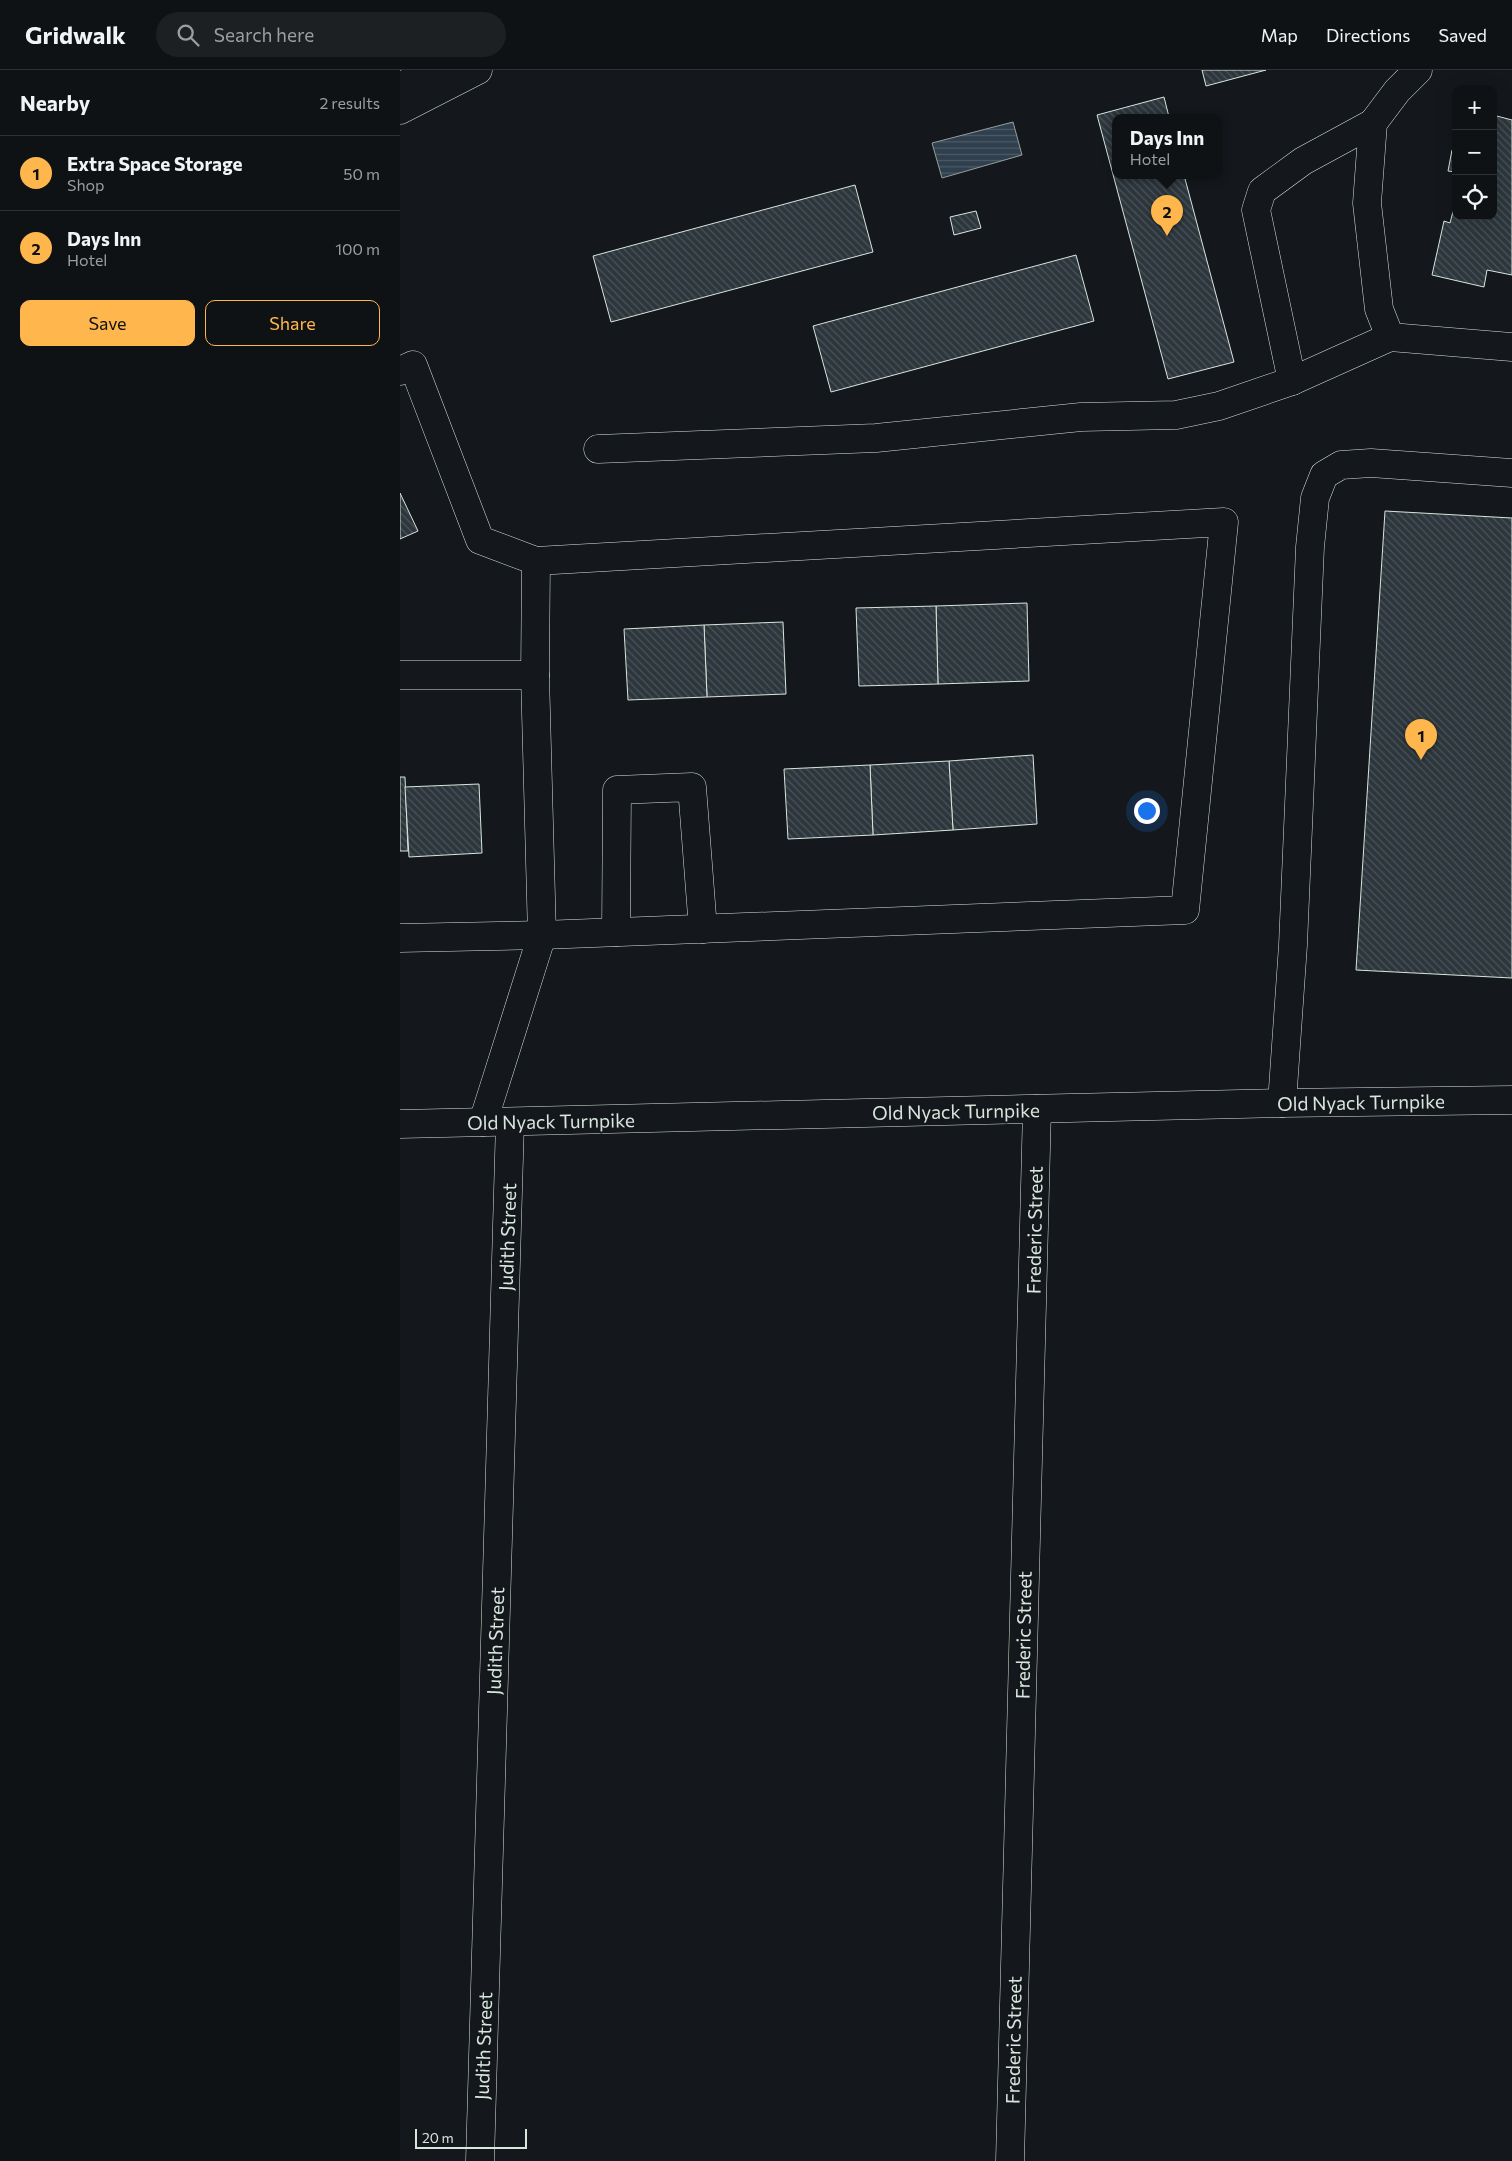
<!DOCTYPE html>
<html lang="en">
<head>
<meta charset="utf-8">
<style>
  body { margin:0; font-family:Commissioner,sans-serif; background:#1d2022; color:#f1f3f6 }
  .controls { position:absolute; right:15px; top:15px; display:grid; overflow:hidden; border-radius:10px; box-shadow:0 5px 20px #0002 }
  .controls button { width:45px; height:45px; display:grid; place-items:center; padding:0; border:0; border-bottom:1px solid #2f3234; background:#0f1215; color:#f1f3f6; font:25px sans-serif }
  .scale { position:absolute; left:15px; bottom:12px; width:112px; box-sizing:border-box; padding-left:5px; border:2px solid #d8e6dc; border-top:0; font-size:14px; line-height:18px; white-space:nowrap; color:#d8e6dc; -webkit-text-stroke:4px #14181c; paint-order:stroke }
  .you { position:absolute; left:746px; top:740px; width:18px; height:18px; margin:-12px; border:4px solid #fff; border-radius:50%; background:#1a73e8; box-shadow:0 0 0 8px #1a73e833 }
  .badge { display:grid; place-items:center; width:32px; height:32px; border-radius:50%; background:#ffb74d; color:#111; font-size:16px; font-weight:700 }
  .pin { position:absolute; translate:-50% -41px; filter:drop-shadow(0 1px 2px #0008) }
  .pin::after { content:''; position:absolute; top:26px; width:18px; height:15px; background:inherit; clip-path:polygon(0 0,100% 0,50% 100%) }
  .popup { position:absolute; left:712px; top:44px; width:110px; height:65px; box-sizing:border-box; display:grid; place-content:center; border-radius:10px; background:#0f1215; filter:drop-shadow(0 1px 4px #0005); font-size:16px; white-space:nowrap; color:#9b9ea0 }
  .popup b { font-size:19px; color:#f1f3f6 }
  .popup::after { content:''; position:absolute; left:50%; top:100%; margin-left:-10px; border:10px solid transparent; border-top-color:#0f1215 }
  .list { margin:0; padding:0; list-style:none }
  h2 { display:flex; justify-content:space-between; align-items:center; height:65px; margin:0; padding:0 20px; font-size:21px }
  h2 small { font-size:16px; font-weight:400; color:#9b9ea0 }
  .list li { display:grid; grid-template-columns:32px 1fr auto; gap:15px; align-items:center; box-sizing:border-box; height:75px; padding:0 20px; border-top:1px solid #2f3234 }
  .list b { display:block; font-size:19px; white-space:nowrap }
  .list p { margin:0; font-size:16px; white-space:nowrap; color:#9b9ea0 }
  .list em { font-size:16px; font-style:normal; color:#9b9ea0 }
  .actions { display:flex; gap:10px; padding:15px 20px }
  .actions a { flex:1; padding:11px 0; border:1px solid #ffb74d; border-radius:10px; text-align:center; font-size:18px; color:#ffb74d }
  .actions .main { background:#ffb74d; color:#111 }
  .icon { flex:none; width:28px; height:28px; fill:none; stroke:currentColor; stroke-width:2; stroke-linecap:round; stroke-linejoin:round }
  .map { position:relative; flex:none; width:1112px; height:2091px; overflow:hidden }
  header { display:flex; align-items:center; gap:30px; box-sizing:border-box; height:70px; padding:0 25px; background:#0f1215; border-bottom:1px solid #2f3234 }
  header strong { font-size:24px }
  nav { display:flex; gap:28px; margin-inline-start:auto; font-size:18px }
  .search { width:350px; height:45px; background:#1d2022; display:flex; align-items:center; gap:12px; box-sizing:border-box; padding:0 18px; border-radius:28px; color:#9b9ea0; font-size:19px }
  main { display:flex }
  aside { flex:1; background:#0f1215 }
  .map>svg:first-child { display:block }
  .water { fill:url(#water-rules); stroke:#939e99 }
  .building { fill:url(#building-back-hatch); stroke:#d8e6dc }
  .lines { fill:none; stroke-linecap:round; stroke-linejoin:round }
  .minor-casing { stroke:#d8e6dc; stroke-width:29 }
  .highway-casing { stroke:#d8e6dc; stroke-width:29 }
  .minor { stroke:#14181c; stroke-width:28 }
  .highway { stroke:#14181c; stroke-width:28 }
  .labels { text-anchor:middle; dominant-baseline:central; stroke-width:4; stroke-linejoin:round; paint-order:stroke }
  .street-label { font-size:19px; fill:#d8e6dc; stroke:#14181c }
</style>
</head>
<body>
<header>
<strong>Gridwalk</strong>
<div class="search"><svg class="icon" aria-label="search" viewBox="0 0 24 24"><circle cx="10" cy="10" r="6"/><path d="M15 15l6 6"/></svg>Search here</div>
<nav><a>Map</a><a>Directions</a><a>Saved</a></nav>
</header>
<main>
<aside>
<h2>Nearby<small>2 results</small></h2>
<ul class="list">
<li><span class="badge">1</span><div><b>Extra Space Storage</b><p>Shop</p></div><em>50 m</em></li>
<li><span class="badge">2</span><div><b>Days Inn</b><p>Hotel</p></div><em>100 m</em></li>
</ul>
<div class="actions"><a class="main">Save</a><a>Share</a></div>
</aside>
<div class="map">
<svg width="1112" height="2091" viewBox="0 0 1112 2091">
  <defs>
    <pattern id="water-rules" width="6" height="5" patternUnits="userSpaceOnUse" patternTransform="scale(1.25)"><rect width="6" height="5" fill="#2f3f4d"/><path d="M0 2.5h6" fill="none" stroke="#4c5b66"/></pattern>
    <pattern id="building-back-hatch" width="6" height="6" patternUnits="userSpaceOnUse" patternTransform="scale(1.25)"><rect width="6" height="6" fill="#2c363c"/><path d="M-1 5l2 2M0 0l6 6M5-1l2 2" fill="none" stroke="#4a5358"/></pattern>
  </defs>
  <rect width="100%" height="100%" fill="#14181c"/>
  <!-- water -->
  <path class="water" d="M613 52 622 85 542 108 532 73Z"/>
  <!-- building -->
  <g class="building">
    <path d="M802 0H866L806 16Z"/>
    <path d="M764 27 769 47H716V105H784L834 292 768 309 697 45Z"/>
    <path d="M1093 45 1112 50V205L1087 200 1084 217 1032 205 1044 151 1050 153 1056 130V146H1093Z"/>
    <path d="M1052 80 1056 81V102L1048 101Z"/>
    <path d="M455 115 473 182 211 252 193 186Z"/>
    <path d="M576 141 581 158 554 165 550 147Z"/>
    <path d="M676 185 694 251 431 322 413 256Z"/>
    <path d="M0 423 18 461 0 469Z"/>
    <path d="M985 441 1112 448V908L956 900Z"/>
    <path d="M627 533 629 611 538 614 536 536Z"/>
    <path d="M536 536 538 614 459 616 456 538Z"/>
    <path d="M383 552 386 624 307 627 304 555Z"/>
    <path d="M304 555 307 627 228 630 224 559Z"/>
    <path d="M633 685 637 754 553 760 549 691Z"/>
    <path d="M549 691 553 760 473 765 470 695Z"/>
    <path d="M470 695 473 765 388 769 384 699Z"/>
    <path d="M0 707H5L8 781H0Z"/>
    <path d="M79 714 82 783 9 787 5 717Z"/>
  </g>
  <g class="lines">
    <!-- minor casing -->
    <g class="minor-casing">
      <g id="minor">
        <path d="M1018 0 997 21 973 53 967 133 979 239 990 267 1112 277"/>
        <path d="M0 301 13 295 80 470 136 491 824 452 785 840 142 865 0 868"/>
        <path d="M892 311 856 140 862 121 903 91 973 53"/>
        <path d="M198 379 476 368 681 347 776 345 819 336 892 311 990 267"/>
        <path d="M0 605H135"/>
        <path d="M216 862 217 720 292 717 303 859"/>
        <path d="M882 1033 893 875 910 477 915 428 924 405 941 395 971 393 1112 403"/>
        <path d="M83 1052 142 865 135 605 136 491"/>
        <path d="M0 1054 882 1033 1112 1030"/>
        <path d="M80 2091 110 1052"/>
        <path d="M610 2091 637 1039"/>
      </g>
    </g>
    <!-- highway casing -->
    <g class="highway-casing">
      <g id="highway">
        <path d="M0 16 38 0"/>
        <path d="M0 40 78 0"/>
      </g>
    </g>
    <!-- minor -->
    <use href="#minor" class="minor"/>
    <!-- highway -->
    <use href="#highway" class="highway"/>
  </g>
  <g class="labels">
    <!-- street labels -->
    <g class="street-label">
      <text transform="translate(961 1032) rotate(-1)">Old Nyack Turnpike</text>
      <text transform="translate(556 1041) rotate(-1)">Old Nyack Turnpike</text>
      <text transform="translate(151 1051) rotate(-1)">Old Nyack Turnpike</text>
      <text transform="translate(634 1160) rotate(-89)">Frederic Street</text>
      <text transform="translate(107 1167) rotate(-88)">Judith Street</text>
      <text transform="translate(623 1565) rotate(-89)">Frederic Street</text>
      <text transform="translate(95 1571) rotate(-88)">Judith Street</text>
      <text transform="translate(613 1970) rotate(-89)">Frederic Street</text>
      <text transform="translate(83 1976) rotate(-88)">Judith Street</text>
    </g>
  </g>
</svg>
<div class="controls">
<button>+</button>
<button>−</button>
<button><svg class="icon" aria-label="locate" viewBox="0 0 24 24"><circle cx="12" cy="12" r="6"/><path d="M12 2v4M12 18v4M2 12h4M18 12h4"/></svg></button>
</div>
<div class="scale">20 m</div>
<div class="you"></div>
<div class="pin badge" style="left:1021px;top:690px">1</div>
<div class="pin badge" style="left:767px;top:166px">2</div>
<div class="popup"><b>Days Inn</b>Hotel</div>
</div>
</main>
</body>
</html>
